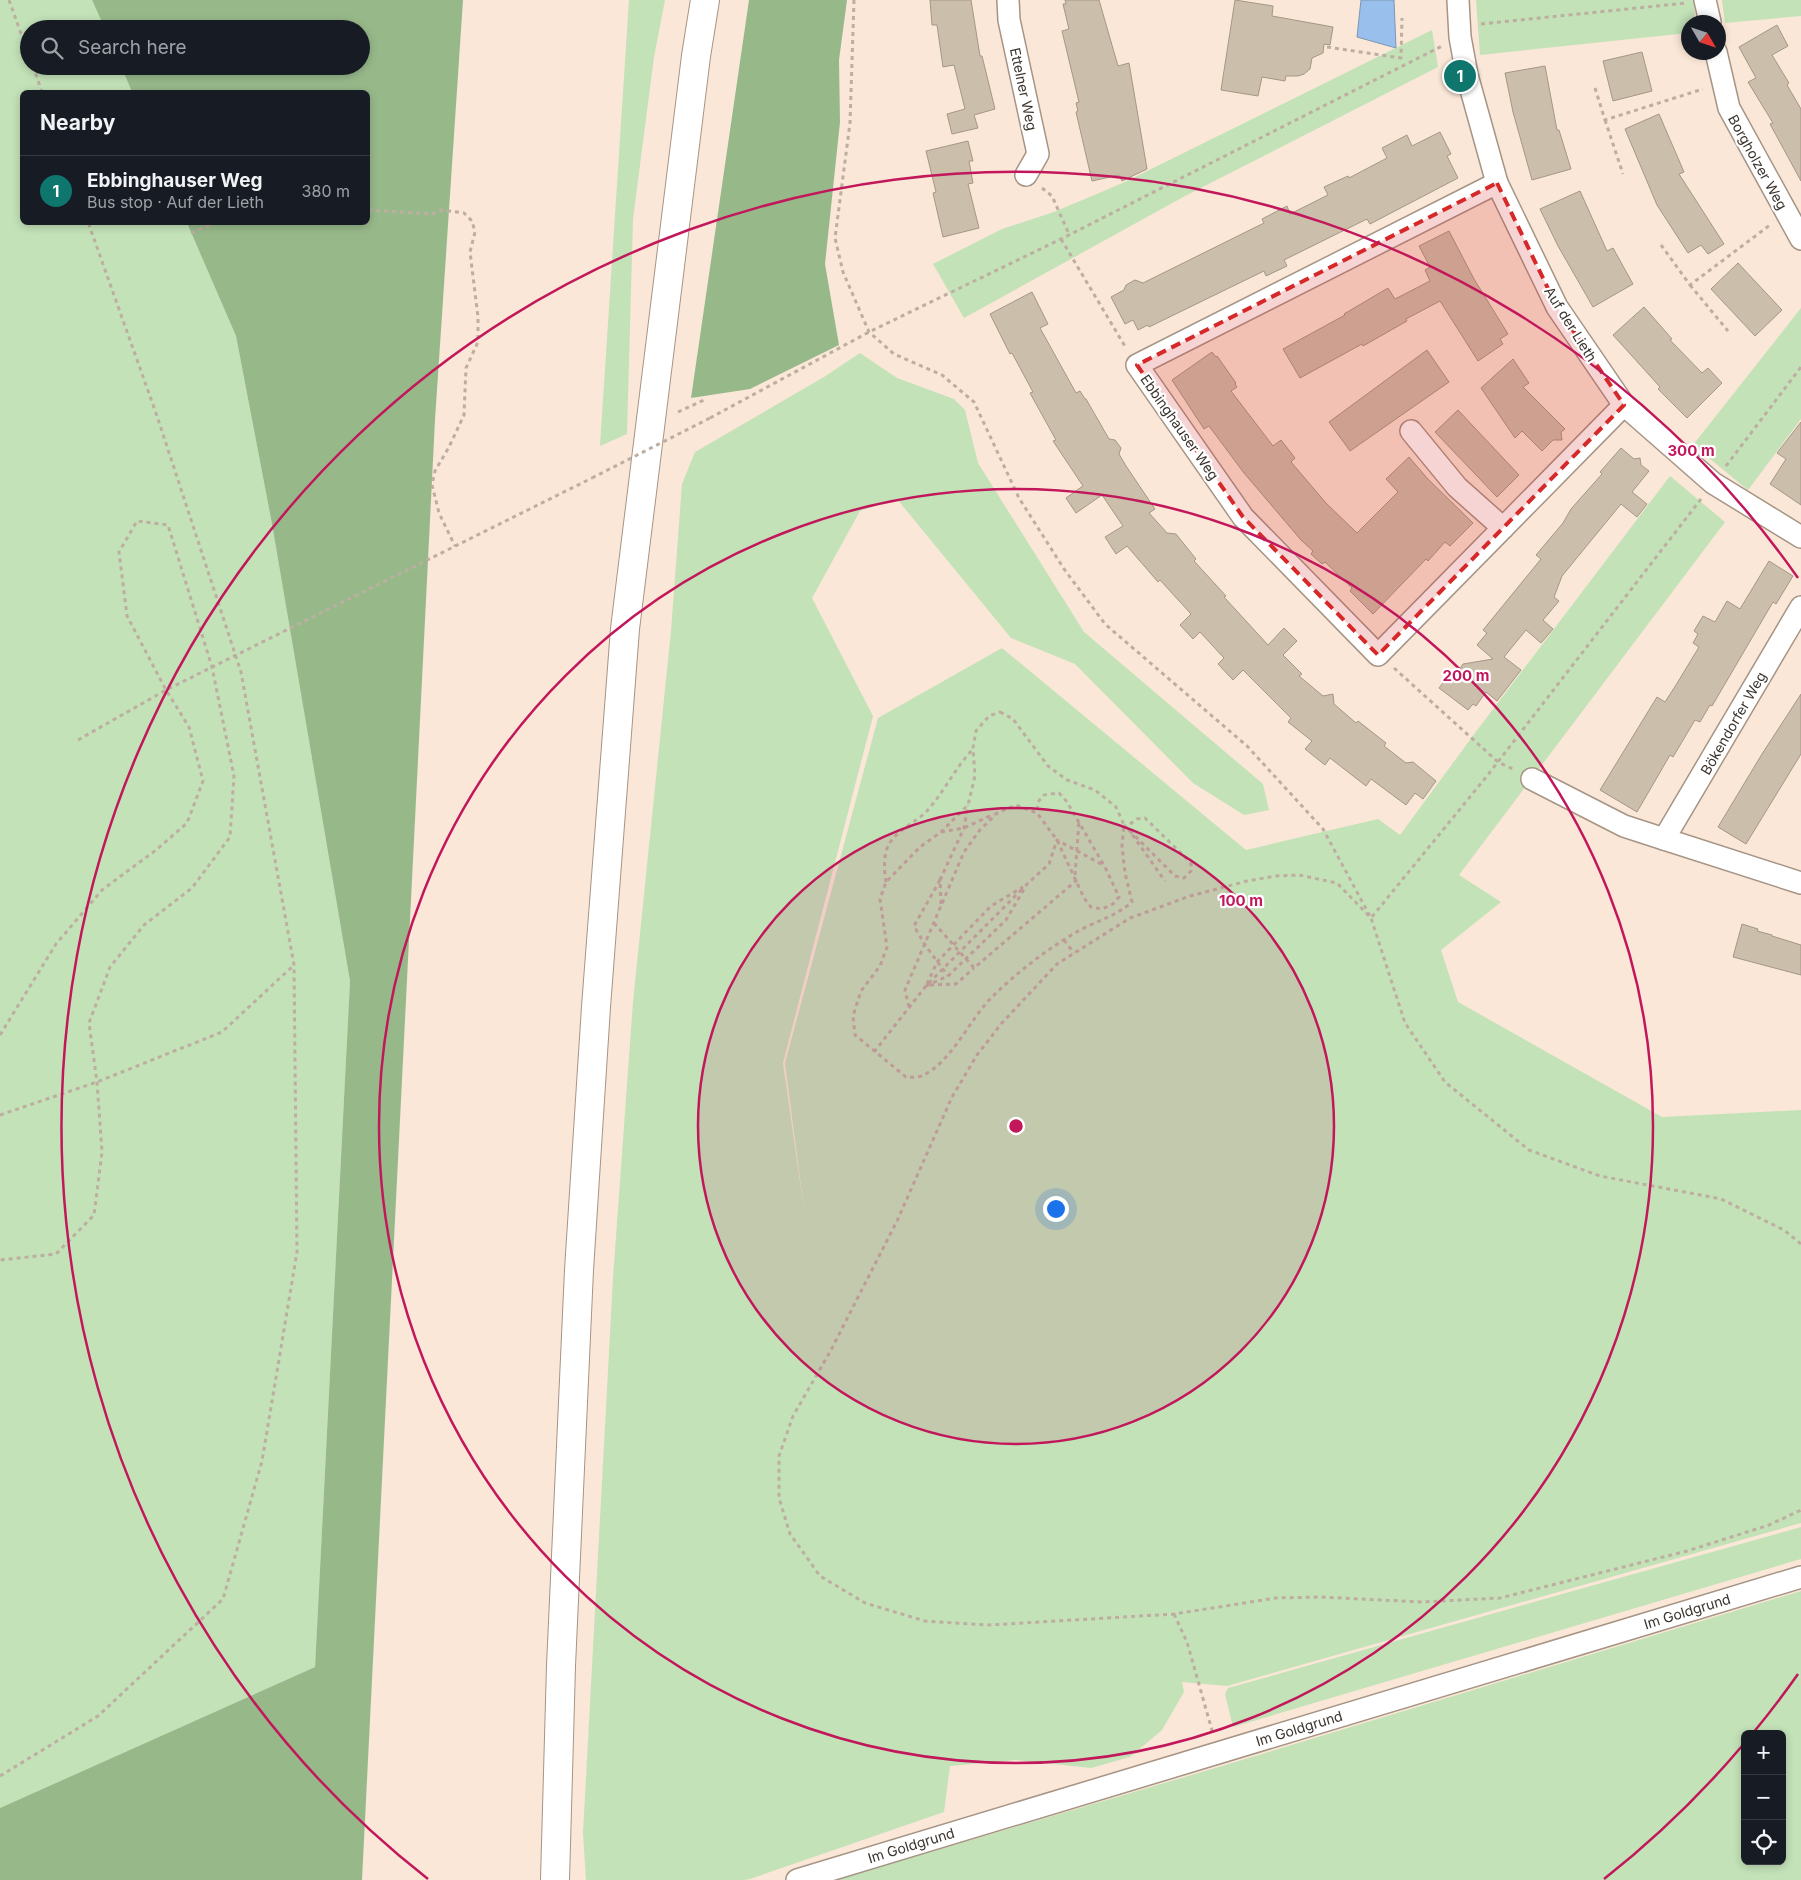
<!DOCTYPE html>
<html lang="en">
<head>
<meta charset="utf-8">
<style>
  body { margin:0; font-family:Inter,sans-serif; background:#20242c; color:#f1f3f6 }
  .controls { position:absolute; right:15px; bottom:15px; display:grid; overflow:hidden; border-radius:8px; box-shadow:0 2px 8px #0003 }
  .controls button { width:45px; height:45px; display:grid; place-items:center; padding:0; border:0; border-bottom:1px solid #363941; background:#171b24; color:#f1f3f6; font:25px sans-serif }
  .compass { position:absolute; left:1681px; top:15px; width:45px; height:45px; border-radius:50%; background:#171b24; box-shadow:0 2px 8px #0003; rotate:129deg }
  .you { position:absolute; left:1055px; top:1208px; width:18px; height:18px; margin:-12px; border:4px solid #fff; border-radius:50%; background:#1a73e8; box-shadow:0 0 0 8px #1a73e833 }
  .badge { display:grid; place-items:center; width:32px; height:32px; border-radius:50%; background:#0f766e; color:#fff; font-size:16px; font-weight:700 }
  .pin { position:absolute; translate:-50% -50%; border:2px solid #fff; box-shadow:0 1px 5px #0006 }
  .list { margin:0; padding:0; list-style:none }
  h2 { display:flex; justify-content:space-between; align-items:center; height:65px; margin:0; padding:0 20px; font-size:21px }
  h2 small { font-size:16px; font-weight:400; color:#9ea1a6 }
  .list li { display:grid; grid-template-columns:32px 1fr auto; gap:15px; align-items:center; box-sizing:border-box; height:70px; padding:0 20px; border-top:1px solid #363941 }
  .list b { display:block; font-size:19px; white-space:nowrap }
  .list p { margin:0; font-size:16px; white-space:nowrap; color:#9ea1a6 }
  .list em { font-size:16px; font-style:normal; color:#9ea1a6 }
  .icon { flex:none; width:28px; height:28px; fill:none; stroke:currentColor; stroke-width:2; stroke-linecap:round; stroke-linejoin:round }
  .map { position:relative; flex:none; width:1801px; height:1880px; overflow:hidden }
  .search { position:absolute; background:#171b24; box-shadow:0 2px 8px #0003; left:20px; top:20px; width:350px; height:55px; display:flex; align-items:center; gap:12px; box-sizing:border-box; padding:0 18px; border-radius:28px; color:#9ea1a6; font-size:19px }
  .panel { position:absolute; background:#171b24; box-shadow:0 2px 8px #0003; left:20px; top:90px; width:350px; height:135px; border-radius:8px }
  .map>svg:first-child { display:block }
  .green { fill:#c3e2b8; fill-rule:evenodd }
  .forest { fill:#97b98a }
  .water { fill:#99bfec; stroke:#7d96b3 }
  .building { fill:#cbbeab; stroke:#a49785 }
  .lines { fill:none; stroke-linecap:round; stroke-linejoin:round }
  .minor-casing { stroke:#a69485; stroke-width:24 }
  .highway-casing { stroke:#a69485; stroke-width:30 }
  .path { stroke:#bdaea1; stroke-width:3; stroke-dasharray:4 4; stroke-linecap:butt }
  .minor { stroke:#fff; stroke-width:21 }
  .highway { stroke:#fff; stroke-width:28 }
  .path-bridge { stroke:#bdaea1; stroke-width:3; stroke-dasharray:4 4; stroke-linecap:butt }
  .marked { fill:#d62828; fill-opacity:0.2; stroke:#d62828; stroke-width:4; stroke-dasharray:10 6; stroke-linejoin:round }
  .ring { fill:none; stroke:#c2185b; stroke-width:2.5 }
  .labels { text-anchor:middle; dominant-baseline:central; stroke-width:4.5; stroke-linejoin:round; paint-order:stroke }
  .street-label { font-size:14px; fill:#3c352f; stroke:#fff }
  .centre { fill:#c2185b; stroke:#fff; stroke-width:2.5 }
  .ring-label { font-size:15px; text-anchor:middle; font-weight:bold; fill:#c2185b; stroke:#fff; stroke-width:4.5; stroke-linejoin:round; paint-order:stroke }
</style>
</head>
<body>
<div class="map">
<svg width="1801" height="1880" viewBox="0 0 1801 1880">
  <rect width="100%" height="100%" fill="#fae7d7"/>
  <!-- green -->
  <g class="green">
    <path d="M0 0H92L105 29H29V66H121L132 92H22V222L187 223 236 336 272 524 350 981 315 1667 0 1808Z"/>
    <path d="M629 0H665L654 57 633 219 627 434 600 446Z"/>
    <path d="M1476 0H1694L1695 22H1688V33L1480 55Z"/>
    <path d="M1722 0H1801V16L1725 23Z"/>
    <path d="M1432 30 1438 67 1185 196 964 318 933 264 1002 229 1054 212 1125 182Z"/>
    <path d="M1801 308V419L1748 490 1693 445Z"/>
    <path d="M860 353 897 378 954 399 965 410 978 463 1084 632 1263 784 1269 810 1244 815 1193 783 1075 664 1011 638 897 499 860 511 812 598 873 716 783 1063 805 1217 785 1063 878 718 1002 648 1246 850 1378 819 1400 835 1475 733 1670 476 1725 522 1459 875 1501 902 1441 950 1458 1002 1662 1117 1801 1110V1523L1227 1686 1182 1682 1184 1692 1162 1730 1130 1757 1091 1768 1016 1760 950 1766 944 1812 750 1879 744 1880H586L583 1833 613 1278 633 1002 671 631 682 484 695 452 824 377Z"/>
    <path d="M1801 1527V1559L1233 1727 1225 1694 1228 1688Z"/>
    <path d="M1801 1591V1880H836L1222 1766ZM1745 1734H1782V1861H1745Z"/>
  </g>
  <!-- forest -->
  <g class="forest">
    <path d="M92 0H463L435 420 362 1880H0V1808L315 1667 350 981 272 524 236 336 187 223 368 222V92H132L121 66H361V29H105Z"/>
    <path d="M749 0H847L839 60 840 122 825 264 839 345 750 389 691 398Z"/>
  </g>
  <!-- water -->
  <path class="water" d="M1361 0H1394L1396 48 1357 37Z"/>
  <!-- building -->
  <g class="building">
    <path d="M930 0H971L980 56H982L995 109 974 115 978 128 952 134 947 114 965 109 954 65 943 67 937 25H932Z"/>
    <path d="M1065 0H1099L1118 66 1129 63 1147 169 1122 181 1119 175 1092 181 1076 112 1078 111 1076 103 1079 102 1062 31 1069 29 1063 4H1066Z"/>
    <path d="M1235 0 1273 6 1272 16 1333 27 1330 45 1324 44 1323 53 1312 58 1310 69 1304 74 1298 76H1286L1285 81 1262 77 1258 96 1221 90Z"/>
    <path d="M1777 25 1788 46 1772 55 1789 83 1787 85 1801 109V181L1770 124 1773 123 1748 82 1756 78 1739 47Z"/>
    <path d="M1642 52 1652 91 1613 101 1603 61Z"/>
    <path d="M1545 66 1557 130H1559L1571 169 1532 180 1513 112 1505 73Z"/>
    <path d="M1659 114 1684 172 1679 174 1724 244 1708 254 1701 245 1688 253 1657 205 1625 129Z"/>
    <path d="M1440 132 1451 154 1447 156 1458 178 1370 224 1367 219 1284 260 1287 266 1266 276 1264 271 1149 327 1148 325 1138 330 1133 320 1125 324 1111 297 1124 290 1126 285 1135 280 1143 283 1264 223 1262 219 1287 206 1290 214 1328 195 1324 187 1348 176 1349 178 1387 158 1382 148 1407 135 1412 146Z"/>
    <path d="M968 141 973 161H969L973 183 968 184 979 228 943 237 933 193 936 192 926 151Z"/>
    <path d="M1580 191 1607 251 1613 248 1633 284 1593 307 1558 246 1540 209Z"/>
    <path d="M1449 231 1474 279 1508 334 1500 339 1503 344 1478 361 1440 301 1406 319 1407 321 1363 346 1362 344 1300 378 1283 349 1345 315 1344 314 1388 288 1395 299 1430 281 1425 270 1430 267 1419 246Z"/>
    <path d="M1738 263 1782 310 1755 336 1711 289Z"/>
    <path d="M1032 292 1048 324 1040 328 1076 393 1080 391 1085 399H1086L1109 439 1115 440 1121 448 1119 454 1126 466 1155 509 1149 513 1167 533 1176 534 1196 559 1194 561 1226 596 1224 597 1268 645 1284 628 1297 641 1283 655 1302 674 1299 676 1323 696 1333 694 1334 704 1356 723 1358 721 1386 743 1384 746 1406 763 1413 762 1436 781 1423 799 1415 793 1406 805 1371 779 1366 786 1330 758 1325 765 1305 749 1312 741 1288 722 1291 718 1243 670 1233 680 1218 664 1224 658 1200 632 1193 639 1180 625 1191 614 1160 580 1158 582 1127 546 1116 554 1105 537 1123 526 1102 495 1076 513 1066 498 1083 486 1053 441 1056 440 1030 393 1033 392 1012 353 1010 354 990 314Z"/>
    <path d="M1644 307 1672 339 1670 340 1702 373 1708 368 1722 383 1687 418 1658 389 1660 387 1613 335Z"/>
    <path d="M1427 350 1449 382 1350 451 1329 422Z"/>
    <path d="M1212 352 1216 357 1217 356 1236 383 1235 384 1237 387 1231 391 1273 446 1281 440 1295 458 1291 462 1326 503 1357 533 1398 492 1386 479 1409 457 1427 478 1473 523 1450 546 1445 542 1428 561 1426 559 1373 614 1350 591 1352 588 1325 562 1322 564 1311 554 1313 551 1301 540 1244 473 1209 426 1204 429 1172 380Z"/>
    <path d="M1513 359 1529 383 1523 387 1565 429 1561 432 1562 440H1553L1542 451 1522 431 1515 438 1481 388Z"/>
    <path d="M1458 410 1519 475 1497 497 1435 432Z"/>
    <path d="M1801 422V505L1770 484 1786 459 1777 453Z"/>
    <path d="M1621 448 1634 459 1640 458 1641 465 1649 471 1632 492 1647 504 1637 517 1621 504 1562 576 1554 597 1559 601 1543 620 1553 629 1541 643 1526 630 1504 657 1521 670 1497 701 1486 692 1476 706 1473 704 1468 710 1439 688 1453 670 1457 673 1463 664 1493 659 1477 645 1487 633 1483 630 1541 559 1536 555 1563 523 1571 509 1602 474 1600 472Z"/>
    <path d="M1769 561 1793 576 1776 604 1773 602 1712 706 1710 705 1700 722 1695 720 1673 757 1670 755 1637 812 1600 790 1657 697 1665 702 1676 685 1699 647 1693 643 1698 634 1694 631 1703 616 1715 622 1727 601 1740 609Z"/>
    <path d="M1801 694V754L1746 844 1718 827 1762 754Z"/>
    <path d="M1742 924 1758 929 1757 931 1772 935V936L1801 945V975L1733 957Z"/>
  </g>
  <g class="lines">
    <!-- minor casing -->
    <g class="minor-casing">
      <g id="minor">
        <path d="M1008 0 1009 20 1038 154 1026 175"/>
        <path d="M1458 0 1460 37 1467 75 1497 183 1557 307 1624 405 1713 483 1801 537"/>
        <path d="M1705 0 1710 22"/>
        <path d="M1716 52 1729 108 1801 239"/>
        <path d="M1497 183 1137 365 1243 517 1378 655 1624 405"/>
        <path d="M1411 431 1457 487 1503 528"/>
        <path d="M1801 607 1664 839 1801 883"/>
        <path d="M1532 779 1624 826 1664 839"/>
        <path d="M797 1880 1801 1577"/>
      </g>
    </g>
    <!-- highway casing -->
    <g class="highway-casing">
      <path id="highway" d="M555 1880 561 1666 579 1270 596 1007 625 629 696 56 705 0"/>
    </g>
    <!-- path -->
    <g class="path">
      <path d="M9 0 29 56"/>
      <path d="M854 0 850 123 835 238 843 272 869 332 894 354 942 375 974 402 1019 498 1064 569 1105 624 1247 746 1323 829 1371 918 1487 776 1701 499"/>
      <path d="M1481 24 1686 3"/>
      <path d="M1327 47 1401 58 1402 18"/>
      <path d="M33 66 42 92"/>
      <path d="M1595 88 1605 120 1703 89"/>
      <path d="M1605 120 1623 174"/>
      <path d="M1042 188 1052 196 1069 234"/>
      <path d="M368 210 432 214 442 210 464 213 472 221 475 232 470 252 478 317V342L466 368 464 415 449 447 435 471 432 485 439 513 455 546"/>
      <path d="M191 233 218 222"/>
      <path d="M1061 239 1126 348"/>
      <path d="M1661 245 1690 285 1770 225"/>
      <path d="M1690 285 1728 331"/>
      <path d="M678 412 704 400"/>
      <path d="M710 418 869 332 1061 239 1442 46"/>
      <path d="M1726 466 1801 367"/>
      <path d="M1394 668 1498 762 1515 770"/>
      <path d="M1000 712 1013 719 1048 766 1067 780 1095 790 1116 807 1124 825 1122 846 1125 873 1132 902C1117 915 1100 920 1082 929 1051 946 1020 970 994 995 970 1018 954 1059 924 1075 919 1078 911 1077 906 1077L855 1035 853 1016 861 991 880 966 887 947 880 899 886 882 920 847 941 832 968 805 975 776 973 748 976 731 989 716Z"/>
      <path d="M78 740 166 690 592 478"/>
      <path d="M1124 825 1175 876 1184 878 1191 871V864L1187 859 1145 818 1137 819 1130 824 1129 830 1165 881"/>
      <path d="M941 832 964 828 994 814"/>
      <path d="M1075 875 1079 821"/>
      <path d="M940 880 914 926 925 945 948 976"/>
      <path d="M886 882C884 871 883 855 889 844 898 829 915 823 927 811 944 792 955 768 973 749"/>
      <path d="M941 904 940 880 964 828 968 805"/>
      <path d="M934 923 974 968 1077 880"/>
      <path d="M1064 940 1074 953"/>
      <path d="M927 984 937 962 991 906 1023 887"/>
      <path d="M930 985 956 984 974 968"/>
      <path d="M926 986 948 976 1006 920 1027 884 1049 864 1057 840 1103 865"/>
      <path d="M909 1007 905 990 964 852 979 831 997 813 1016 805 1037 813 1057 840 1084 898 1091 907 1102 909 1113 904 1119 897 1105 867 1067 802 1059 793 1044 795 1038 802 1037 813"/>
      <path d="M0 1035 56 944 102 890 156 850 187 823 203 781 189 727 166 690 127 616 119 552 137 521 168 525 212 667 234 776 230 837 192 888 144 925 110 967 89 1023 97 1082 102 1152 94 1215 56 1254 0 1260"/>
      <path d="M874 1052 926 986 1023 888"/>
      <path d="M0 1115 97 1082 222 1032 294 965"/>
      <path d="M1801 1244 1784 1230 1721 1199 1600 1176 1529 1150 1445 1082 1405 1023 1371 918 1337 883 1299 875 1276 876 1247 881 1190 896 1130 918 1057 964 1001 1024 977 1055 952 1097 897 1221 831 1350 793 1416 779 1456V1498L790 1534 820 1576 865 1603 925 1621 989 1625 1174 1614 1276 1598 1320 1597 1422 1602 1500 1598 1687 1551 1769 1525 1801 1510"/>
      <path d="M1174 1614 1187 1642 1213 1734"/>
      <path d="M0 1776 98 1716 223 1599 262 1461 297 1252 294 965 241 672 157 416 88 222"/>
    </g>
    <!-- minor -->
    <use href="#minor" class="minor"/>
    <!-- highway -->
    <use href="#highway" class="highway"/>
    <!-- path-bridge -->
    <path class="path-bridge" d="M592 478 710 418"/>
  </g>
  <!-- marked area -->
  <path class="marked" d="M1497 183 1557 307 1624 405 1378 655 1243 517 1137 365Z"/>
  <!-- distance rings -->
  <circle cx="1016" cy="1126" r="318" fill="#c2185b" fill-opacity=".12"/>
  <g class="ring">
    <circle cx="1016" cy="1126" r="318"/>
    <circle cx="1016" cy="1126" r="637"/>
    <path d="M1798 1674A955 955 0 0 1 1753 1733M1742 1746A955 955 0 0 1 1604 1879M428 1879A955 955 0 1 1 1798 578"/>
  </g>
  <g class="labels">
    <!-- street labels -->
    <g class="street-label">
      <text transform="translate(1024 89) rotate(78)">Ettelner Weg</text>
      <text transform="translate(1758 162) rotate(61)">Borgholzer Weg</text>
      <text transform="translate(1571 324) rotate(58)">Auf der Lieth</text>
      <text transform="translate(1180 427) rotate(55)">Ebbinghauser Weg</text>
      <text transform="translate(1733 723) rotate(-60)">Bökendorfer Weg</text>
      <text transform="translate(1687 1611) rotate(-17)">Im Goldgrund</text>
      <text transform="translate(1299 1728) rotate(-17)">Im Goldgrund</text>
      <text transform="translate(911 1845) rotate(-17)">Im Goldgrund</text>
    </g>
  </g>
  <circle cx="1016" cy="1126" r="8" class="centre"/>
  <g class="ring-label">
    <text x="1691" y="456">300 m</text>
    <text x="1466" y="681">200 m</text>
    <text x="1241" y="906">100 m</text>
  </g>
</svg>
<div class="controls">
<button>+</button>
<button>−</button>
<button><svg class="icon" aria-label="locate" viewBox="0 0 24 24"><circle cx="12" cy="12" r="6"/><path d="M12 2v4M12 18v4M2 12h4M18 12h4"/></svg></button>
</div>
<svg class="compass" viewBox="-18 -18 36 36"><path d="M0-13l5 13h-10z" fill="#e53935"/><path d="M0 13l5-13h-10z" fill="#9ea1a6"/></svg>
<div class="you"></div>
<div class="pin badge" style="left:1460px;top:76px">1</div>
<div class="search"><svg class="icon" aria-label="search" viewBox="0 0 24 24"><circle cx="10" cy="10" r="6"/><path d="M15 15l6 6"/></svg>Search here</div>
<section class="panel">
<h2>Nearby<small></small></h2>
<ul class="list">
<li><span class="badge">1</span><div><b>Ebbinghauser Weg</b><p>Bus stop · Auf der Lieth</p></div><em>380 m</em></li>
</ul>
</section>
</div>
</body>
</html>
